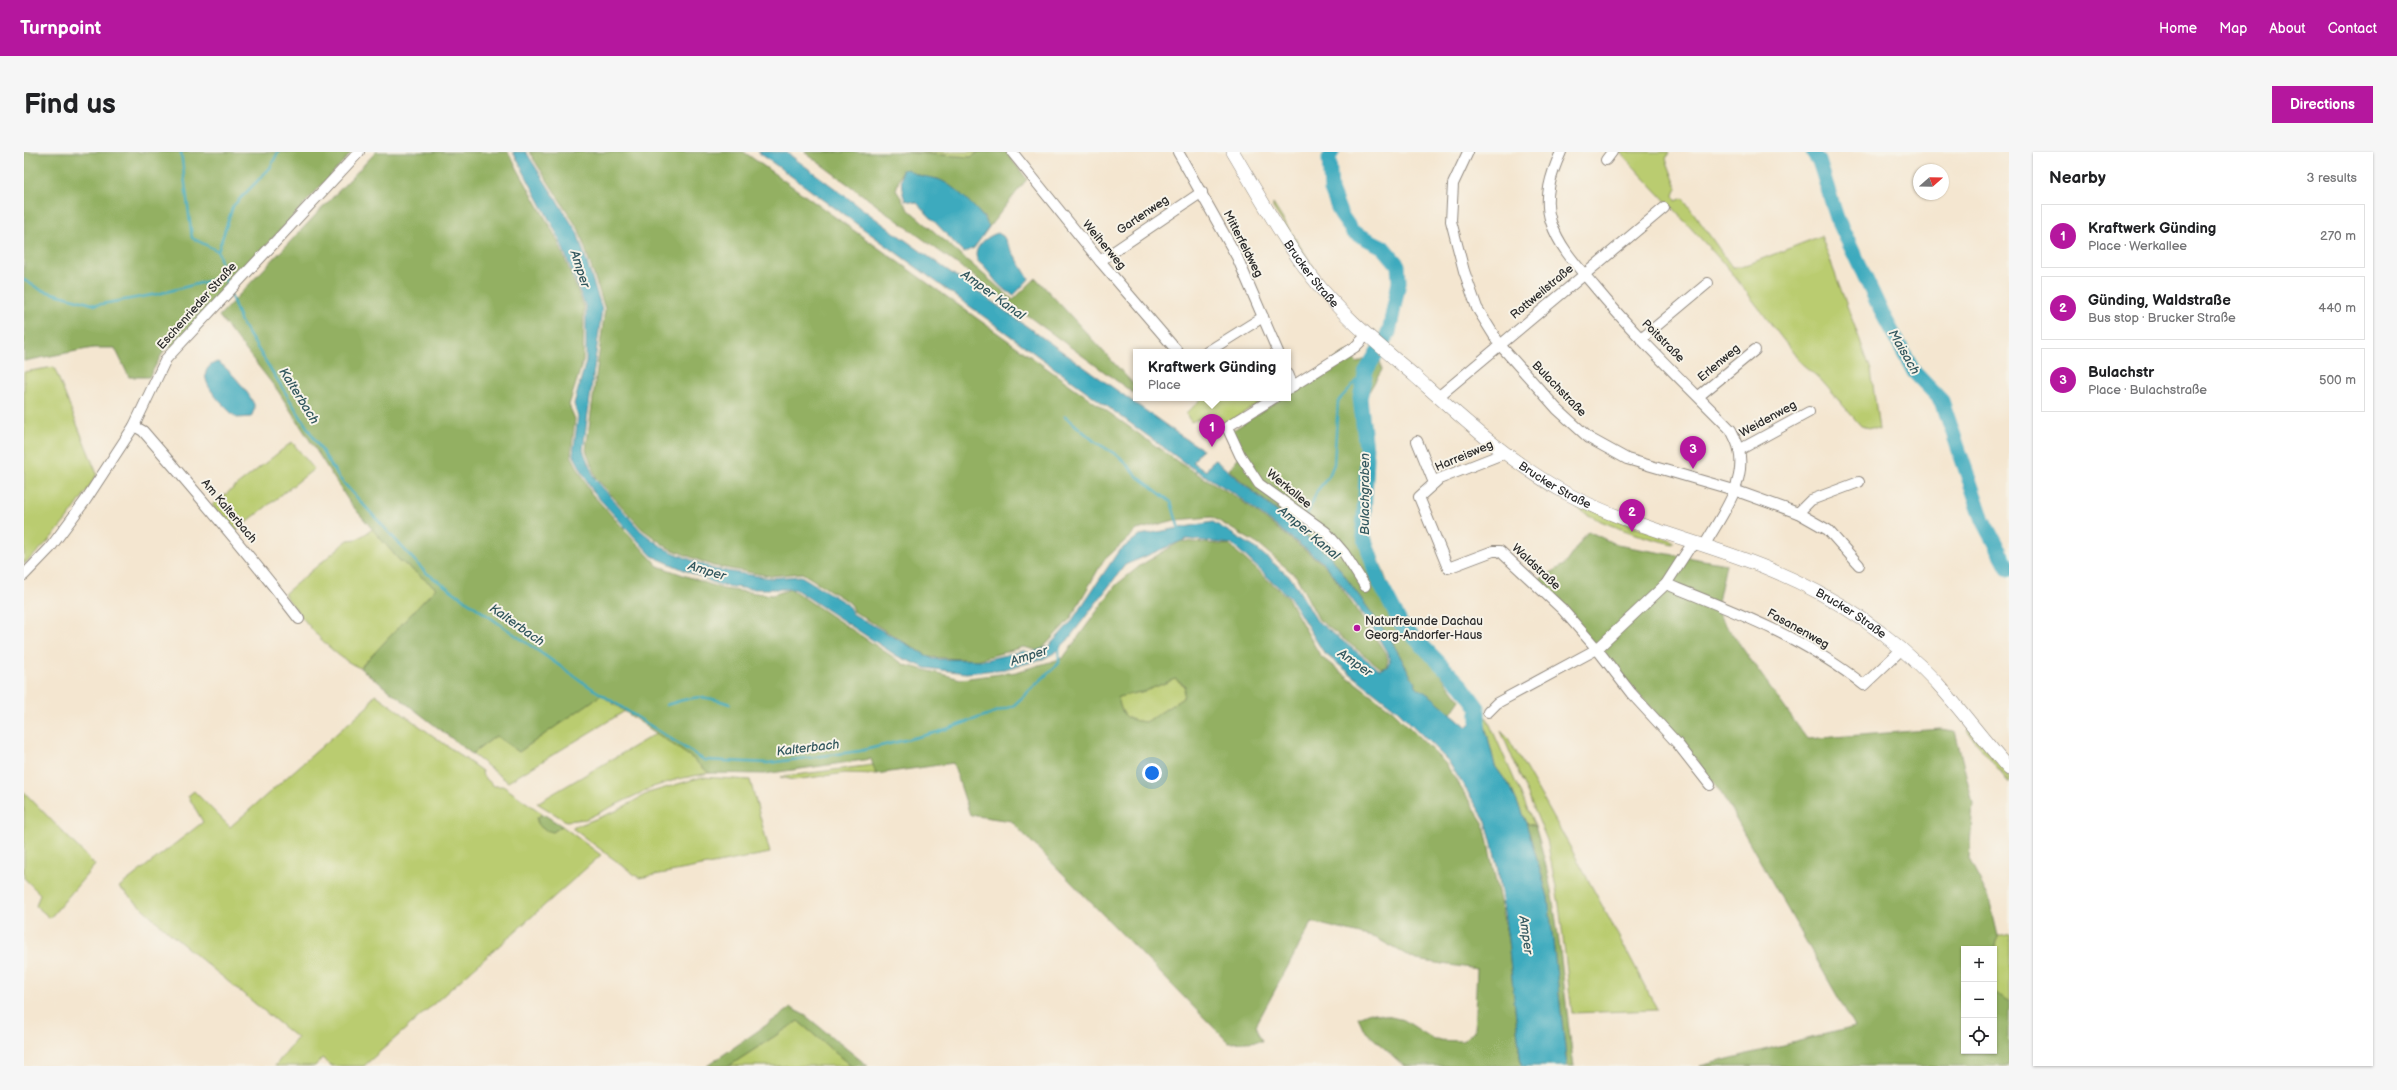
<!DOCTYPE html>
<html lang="en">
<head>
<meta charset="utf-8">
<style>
  body { margin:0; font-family:"Balsamiq Sans",sans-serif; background:#f6f6f6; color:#202124 }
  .controls { position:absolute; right:12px; bottom:12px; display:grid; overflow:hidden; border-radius:0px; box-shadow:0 1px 3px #0004 }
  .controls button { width:36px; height:36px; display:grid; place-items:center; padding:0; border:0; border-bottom:1px solid #e0e0e0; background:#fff; color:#202124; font:20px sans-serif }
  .compass { position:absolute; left:1889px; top:12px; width:36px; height:36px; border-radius:50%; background:#fff; box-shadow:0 1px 3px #0004; rotate:70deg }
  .you { position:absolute; left:1128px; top:621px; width:14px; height:14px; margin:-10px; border:3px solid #fff; border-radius:50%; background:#1a73e8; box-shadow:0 0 0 6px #1a73e833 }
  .badge { display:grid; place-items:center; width:26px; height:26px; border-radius:50%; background:#b5179e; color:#fff; font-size:13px; font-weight:700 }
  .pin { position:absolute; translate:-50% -33px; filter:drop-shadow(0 1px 2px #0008) }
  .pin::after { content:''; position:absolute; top:21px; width:14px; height:12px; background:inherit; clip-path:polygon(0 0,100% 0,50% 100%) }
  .popup { position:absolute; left:1109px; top:197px; width:158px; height:52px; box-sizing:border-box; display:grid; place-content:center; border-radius:0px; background:#fff; filter:drop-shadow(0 1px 3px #0005); font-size:13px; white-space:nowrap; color:#757577 }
  .popup b { font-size:15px; color:#202124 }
  .popup::after { content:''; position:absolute; left:50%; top:100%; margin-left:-8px; border:8px solid transparent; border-top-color:#fff }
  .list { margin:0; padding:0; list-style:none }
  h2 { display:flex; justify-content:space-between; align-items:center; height:52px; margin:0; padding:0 16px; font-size:17px }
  h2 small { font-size:13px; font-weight:400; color:#757577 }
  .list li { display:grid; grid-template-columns:26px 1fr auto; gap:12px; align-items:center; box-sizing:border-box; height:64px; margin:0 8px 8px; padding:0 8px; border:1px solid #e0e0e0; border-radius:0px }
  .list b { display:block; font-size:15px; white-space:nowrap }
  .list p { margin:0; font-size:13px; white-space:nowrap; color:#757577 }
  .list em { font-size:13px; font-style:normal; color:#757577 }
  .icon { flex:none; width:22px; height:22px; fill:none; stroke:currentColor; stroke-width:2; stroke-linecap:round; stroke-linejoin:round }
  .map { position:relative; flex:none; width:1985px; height:914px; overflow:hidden; border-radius:0px }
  header { display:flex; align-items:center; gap:24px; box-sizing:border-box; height:56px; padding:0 20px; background:#b5179e; color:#fff }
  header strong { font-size:19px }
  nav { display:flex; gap:22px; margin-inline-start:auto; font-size:14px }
  .intro { display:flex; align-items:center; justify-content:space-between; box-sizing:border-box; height:96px; padding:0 24px }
  h1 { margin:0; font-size:28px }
  .button { padding:10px 18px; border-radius:0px; background:#b5179e; color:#fff; font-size:14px; font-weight:700 }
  main { display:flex; gap:24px; padding:0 24px }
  aside { flex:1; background:#fff; border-radius:0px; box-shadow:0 1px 3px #0004 }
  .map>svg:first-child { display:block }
  .green { fill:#bacc6f; stroke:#727c4d }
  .forest { fill:#93b062; stroke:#5f6e46; fill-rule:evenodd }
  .water { fill:#3eaabe; stroke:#346a74 }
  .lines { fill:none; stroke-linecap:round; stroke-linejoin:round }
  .stream { stroke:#3eaabe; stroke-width:2.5 }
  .river { stroke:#3eaabe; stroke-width:15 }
  .minor-casing { stroke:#90887e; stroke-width:12 }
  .major-casing { stroke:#90887e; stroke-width:14 }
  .minor { stroke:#fff; stroke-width:10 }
  .major { stroke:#fff; stroke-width:13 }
  .poi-dot { fill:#b5179e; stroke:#f7f3e8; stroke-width:1.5 }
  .labels { text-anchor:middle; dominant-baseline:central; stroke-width:4; stroke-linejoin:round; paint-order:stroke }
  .street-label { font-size:12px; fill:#2b2b2b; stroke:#f7f3e8 }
  .poi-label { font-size:12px; fill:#2b2b2b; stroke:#f7f3e8; text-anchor:start }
  .water-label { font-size:13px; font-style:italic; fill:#32575e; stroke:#f7f3e8 }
</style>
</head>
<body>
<header>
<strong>Turnpoint</strong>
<nav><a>Home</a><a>Map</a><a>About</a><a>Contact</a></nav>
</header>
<div class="intro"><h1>Find us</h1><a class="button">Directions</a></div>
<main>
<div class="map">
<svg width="1985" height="914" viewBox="0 0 1985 914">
  <rect width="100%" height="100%" fill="#f7f3e8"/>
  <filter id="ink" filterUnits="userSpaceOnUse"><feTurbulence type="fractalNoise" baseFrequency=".025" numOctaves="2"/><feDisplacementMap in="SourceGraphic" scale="8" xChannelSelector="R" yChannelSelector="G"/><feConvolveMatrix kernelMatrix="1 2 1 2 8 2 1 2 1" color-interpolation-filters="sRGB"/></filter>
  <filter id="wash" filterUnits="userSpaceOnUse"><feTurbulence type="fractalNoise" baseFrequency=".012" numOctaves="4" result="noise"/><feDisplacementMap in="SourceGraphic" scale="16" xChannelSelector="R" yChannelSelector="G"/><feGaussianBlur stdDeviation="0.9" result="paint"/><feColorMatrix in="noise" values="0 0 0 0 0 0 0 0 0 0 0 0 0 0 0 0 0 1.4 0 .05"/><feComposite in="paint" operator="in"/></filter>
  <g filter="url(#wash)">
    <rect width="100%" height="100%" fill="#f4e6d0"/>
    <!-- green -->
    <g class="green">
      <path d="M874 0H955L947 5Z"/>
      <path d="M1596 0H1645L1642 7 1653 36 1650 43 1652 49 1659 46 1708 115H1717L1797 84 1847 218 1855 278 1837 274 1797 228 1777 211 1704 116Z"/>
      <path d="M1249 52 1290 116 1293 123 1249 56Z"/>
      <path d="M30 215 73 322C53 356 30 387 0 412V220Z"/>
      <path d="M1178 246H1244L1201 272 1185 264 1167 270 1162 262Z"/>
      <path d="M268 290 290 317 210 380 188 353Z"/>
      <path d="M1545 348 1649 389V392C1625 387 1559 368 1545 348Z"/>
      <path d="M349 377 374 407 412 436 336 516C304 502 281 469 260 442L324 388 333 387Z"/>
      <path d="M1151 527 1161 534 1159 546 1122 570C1102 568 1098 565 1094 545L1121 539Z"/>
      <path d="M351 542 458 619 459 624 470 634H479L519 662 513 666V670L529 680 538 674 577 703 340 914H308L298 906 291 914H251L273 886 150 785 95 735 179 670 164 644 170 639 206 675 344 554Z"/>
      <path d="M577 543 601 559 484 630 448 602 472 584 495 600Z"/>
      <path d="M1459 565 1463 566 1511 674 1502 671 1487 636 1471 614Z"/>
      <path d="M1946 577 1985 625V631L1943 579Z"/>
      <path d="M1477 579 1484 586C1536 675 1586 766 1633 858L1548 861 1535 752 1523 688Z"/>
      <path d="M633 581 668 606 685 621 654 627 629 635 562 667 542 669 513 651Z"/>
      <path d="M849 613 852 622 821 621 770 628 756 625Z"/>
      <path d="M678 625 726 628 746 701 615 726 548 676 592 659 624 641Z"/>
      <path d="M0 640 71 713 26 766 12 754 16 742 0 726Z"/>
      <path d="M1985 781V850L1970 839V804L1974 784Z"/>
      <path d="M774 869 827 914H705Z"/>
    </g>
    <!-- forest -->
    <g class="forest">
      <path d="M0 0H328L152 192 141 197 125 225H105L91 196H69L0 209Z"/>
      <path d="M352 0H484L533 87 560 155 559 209 545 253 551 267 547 303 567 341 634 414 699 437 748 443 767 437 881 513 937 527 992 520 1039 506 1092 433 1117 413 1157 389 1205 393 1263 445 1297 505 1369 559 1421 611 1460 672 1484 788 1497 914H1380L1340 878 1334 865 1346 860 1380 868 1411 888 1438 889 1450 879 1453 817 1392 808 1352 786 1288 770 1232 873 1238 889 1205 891 987 669 946 663 929 611 852 622 847 607 740 622 685 621 668 606 577 543 495 600 472 584 448 602 336 516 412 436 374 407 326 351 254 239 195 164ZM1151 527 1161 533 1159 546 1122 570C1102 568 1098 565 1094 545L1121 539Z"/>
      <path d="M505 0H720L1157 312 1214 346 1304 416 1362 502 1364 508 1362 515 1357 516 1295 468 1272 424 1235 393 1188 365 1151 368 1113 378 1079 409 1046 467 1016 499 999 495 953 508 905 505 829 459 826 451 778 421 746 424 689 414 644 396 618 377 572 326 562 298 581 157 555 78Z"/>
      <path d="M780 0H874L947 5 955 0H982L1003 27 965 75 961 66 914 27 899 25 878 18 872 38 884 57 989 148 1012 126 1112 235V243Z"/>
      <path d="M1323 200 1333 211 1349 203 1356 208 1358 218 1341 246 1349 304 1344 378 1373 457 1396 495 1436 548 1427 561 1393 535 1367 488 1307 405 1205 318 1219 299 1208 279 1258 246H1264V242Z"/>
      <path d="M1564 379 1593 393 1702 412 1692 459 1783 587 1916 577 1931 579 1949 651 1945 708 1965 746 1974 784 1970 804V797H1940V899H1970V839L1985 850V914H1676L1831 875 1696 639 1663 596 1513 429 1540 413Z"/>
      <path d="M519 662 538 674 529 680C521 678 513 676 513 666Z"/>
      <path d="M1502 671 1511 674C1536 752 1538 834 1550 914H1543L1524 745Z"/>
      <path d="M767 856 782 864 844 914H827L774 869 705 914H683Z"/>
    </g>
    <!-- water -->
    <g class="water">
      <path d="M489 0H502L553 80 578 157 559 298 571 327 617 379 641 397 689 417 746 426 777 424 823 452 829 462 909 507 960 508 999 499 1007 501 1025 494 1047 470 1094 400 1116 383 1189 370 1233 397 1268 427 1293 469 1356 518 1363 515 1366 509 1364 502 1344 469 1302 413 1211 342 1165 314 734 0H762L867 78 1153 281 1178 297 1169 310 1182 319 1190 307 1307 405 1367 488 1393 535 1408 545 1443 575 1453 565H1459L1471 614 1487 636 1502 671 1524 745 1543 914H1497L1484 788 1473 712 1462 669 1424 609 1373 558 1300 501 1266 446 1208 392 1162 387 1101 413 1043 489 1030 501 1019 507 981 517 942 521 902 516 873 504 771 437H725L695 433 628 404 569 340 549 302 554 265 550 252 562 209V156L534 84Z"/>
      <path d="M884 17C893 25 902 24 913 27 927 30 960 62 965 75L950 96 940 101 893 51 881 48C877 38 877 29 878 18Z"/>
      <path d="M974 81 979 84 1005 127 990 143C973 135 972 128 961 116 958 112 954 111 953 107 948 95 965 83 974 81Z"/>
      <path d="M193 210C203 213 230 246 231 256L227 265 213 266C200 255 163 221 193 210Z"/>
    </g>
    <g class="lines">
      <!-- stream -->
      <g class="stream">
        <path d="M157 0 168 86 194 99"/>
        <path d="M0 128 17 138 72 153 134 142 200 125"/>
        <path d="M204 137 194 99 209 54 246 16 254 0"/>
        <path d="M206 141 217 170 315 326 401 420 566 535 680 608 744 611 836 599 914 580 989 554 1035 511V495"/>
        <path d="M1041 264 1070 289 1096 305 1114 325 1147 350 1155 377"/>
        <path d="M1283 363 1293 339 1305 324 1310 312 1314 249 1342 219"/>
        <path d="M1275 381 1281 368"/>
        <path d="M642 553C673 544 675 542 706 552"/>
      </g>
      <!-- river -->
      <g class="river">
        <path d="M1308 0 1305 6 1307 38 1317 63 1329 80 1359 95 1374 113 1375 130 1365 180 1342 219 1336 246 1343 306 1339 382 1355 430 1377 472 1438 534 1454 556V586"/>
        <path d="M1789 0 1795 9 1813 66 1858 161 1890 220 1918 249 1959 368 1985 417"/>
      </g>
    </g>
  </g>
  <g filter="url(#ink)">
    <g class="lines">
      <!-- minor casing -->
      <g class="minor-casing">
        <g id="minor">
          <path d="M988 0 1076 109 1154 200"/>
          <path d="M1154 0 1213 105 1254 200"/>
          <path d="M1444 0 1429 32 1427 69 1440 119 1453 156 1476 193 1533 257 1565 286 1603 307 1710 338 1774 361 1804 378 1835 413"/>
          <path d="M1537 0C1527 22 1519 46 1527 70 1535 95 1554 115 1571 135 1613 186 1661 231 1707 278 1710 284 1714 291 1715 298 1723 332 1695 367 1680 394"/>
          <path d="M1582 8 1588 0"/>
          <path d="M1076 109 1178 40"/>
          <path d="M1617 187 1684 131"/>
          <path d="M1183 200 1239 165"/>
          <path d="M1264 222 1269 234"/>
          <path d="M1264 237 1331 195 1343 183"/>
          <path d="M1675 244 1731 198"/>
          <path d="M1414 245 1640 56"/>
          <path d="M1250 246 1203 275 1216 303 1235 332 1302 380 1320 401 1341 434"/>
          <path d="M110 274 119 279C172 340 225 402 275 467"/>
          <path d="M1393 289 1410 331"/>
          <path d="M1715 298 1785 260"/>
          <path d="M1481 301 1415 327 1395 345 1424 416 1469 399H1476L1538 457 1573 497 1642 432 1664 398 1672 392"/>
          <path d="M1774 361 1787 348 1835 330"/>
          <path d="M0 423 26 396 61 349 110 274 142 207 335 0"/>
          <path d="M1642 432C1712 460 1781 486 1840 533L1878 497"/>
          <path d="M1464 560 1473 551 1573 497 1607 541 1653 591 1686 633"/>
        </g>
      </g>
      <!-- major casing -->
      <g class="major-casing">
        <g id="major">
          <path id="s1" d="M1209 0C1234 42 1258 86 1288 125 1317 163 1355 193 1391 224 1438 266 1484 309 1540 340 1605 375 1678 389 1745 417 1808 443 1866 481 1913 531 1938 559 1960 589 1985 617"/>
        </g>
      </g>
      <!-- minor -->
      <use href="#minor" class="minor"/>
      <!-- major -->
      <use href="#major" class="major"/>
    </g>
  </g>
  <!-- markers -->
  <circle class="poi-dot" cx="1333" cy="476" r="4"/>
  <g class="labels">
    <!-- street labels -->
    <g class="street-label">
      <text transform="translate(1119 63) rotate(-34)">Gartenweg</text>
      <text transform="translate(1219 92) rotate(63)">Mitterfeldweg</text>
      <text transform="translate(1080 93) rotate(50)">Weiherweg</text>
      <text stroke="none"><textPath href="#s1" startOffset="145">Brucker Straße</textPath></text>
      <text transform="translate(1518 140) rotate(-40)">Rottweilstraße</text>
      <text transform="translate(173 154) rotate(-48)">Eschenrieder Straße</text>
      <text transform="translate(1639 189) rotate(45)">Poitstraße</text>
      <text transform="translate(1695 211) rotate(-40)">Erlenweg</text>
      <text transform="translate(1535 237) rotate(46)">Bulachstraße</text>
      <text transform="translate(1744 267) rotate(-29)">Weidenweg</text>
      <text transform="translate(1440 304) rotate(-23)">Harreisweg</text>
      <text stroke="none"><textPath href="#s1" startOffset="469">Brucker Straße</textPath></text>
      <text transform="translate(1265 337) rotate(39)">Werkallee</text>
      <text transform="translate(205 359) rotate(50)">Am Kalterbach</text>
      <text transform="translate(1512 415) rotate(43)">Waldstraße</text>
      <text stroke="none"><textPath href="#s1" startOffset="793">Brucker Straße</textPath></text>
      <text transform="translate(1774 477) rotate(29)">Fasanenweg</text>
    </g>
    <!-- poi labels -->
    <g class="poi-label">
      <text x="1341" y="469">Naturfreunde Dachau<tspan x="1341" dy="14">Georg-Andorfer-Haus</tspan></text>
    </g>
    <!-- water labels -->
    <g class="water-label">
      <text transform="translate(556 117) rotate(72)">Amper</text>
      <text transform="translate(969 143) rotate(36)">Amper Kanal</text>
      <text transform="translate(1880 200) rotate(60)">Maisach</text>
      <text transform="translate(275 244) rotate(58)">Kalterbach</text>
      <text transform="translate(1341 342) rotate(-90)">Bulachgraben</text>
      <text transform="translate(1285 381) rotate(40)">Amper Kanal</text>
      <text transform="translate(683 419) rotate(17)">Amper</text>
      <text transform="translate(493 473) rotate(35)">Kalterbach</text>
      <text transform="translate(1005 504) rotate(-18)">Amper</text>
      <text transform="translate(1331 511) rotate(35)">Amper</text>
      <text transform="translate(784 596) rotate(-7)">Kalterbach</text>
      <text transform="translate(1502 783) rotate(82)">Amper</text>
    </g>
  </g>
</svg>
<div class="controls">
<button>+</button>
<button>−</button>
<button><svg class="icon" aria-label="locate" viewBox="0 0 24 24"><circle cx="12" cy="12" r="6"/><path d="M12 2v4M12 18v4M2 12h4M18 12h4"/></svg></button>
</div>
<svg class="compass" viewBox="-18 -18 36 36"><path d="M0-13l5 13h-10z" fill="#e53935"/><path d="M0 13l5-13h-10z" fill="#757577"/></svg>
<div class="you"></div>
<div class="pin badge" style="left:1188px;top:295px">1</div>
<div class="popup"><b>Kraftwerk Günding</b>Place</div>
<div class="pin badge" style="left:1608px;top:380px">2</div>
<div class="pin badge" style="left:1669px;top:317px">3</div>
</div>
<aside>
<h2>Nearby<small>3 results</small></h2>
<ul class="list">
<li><span class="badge">1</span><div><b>Kraftwerk Günding</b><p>Place · Werkallee</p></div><em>270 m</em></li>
<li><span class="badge">2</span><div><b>Günding, Waldstraße</b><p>Bus stop · Brucker Straße</p></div><em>440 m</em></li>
<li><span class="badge">3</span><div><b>Bulachstr</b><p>Place · Bulachstraße</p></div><em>500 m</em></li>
</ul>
</aside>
</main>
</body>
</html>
